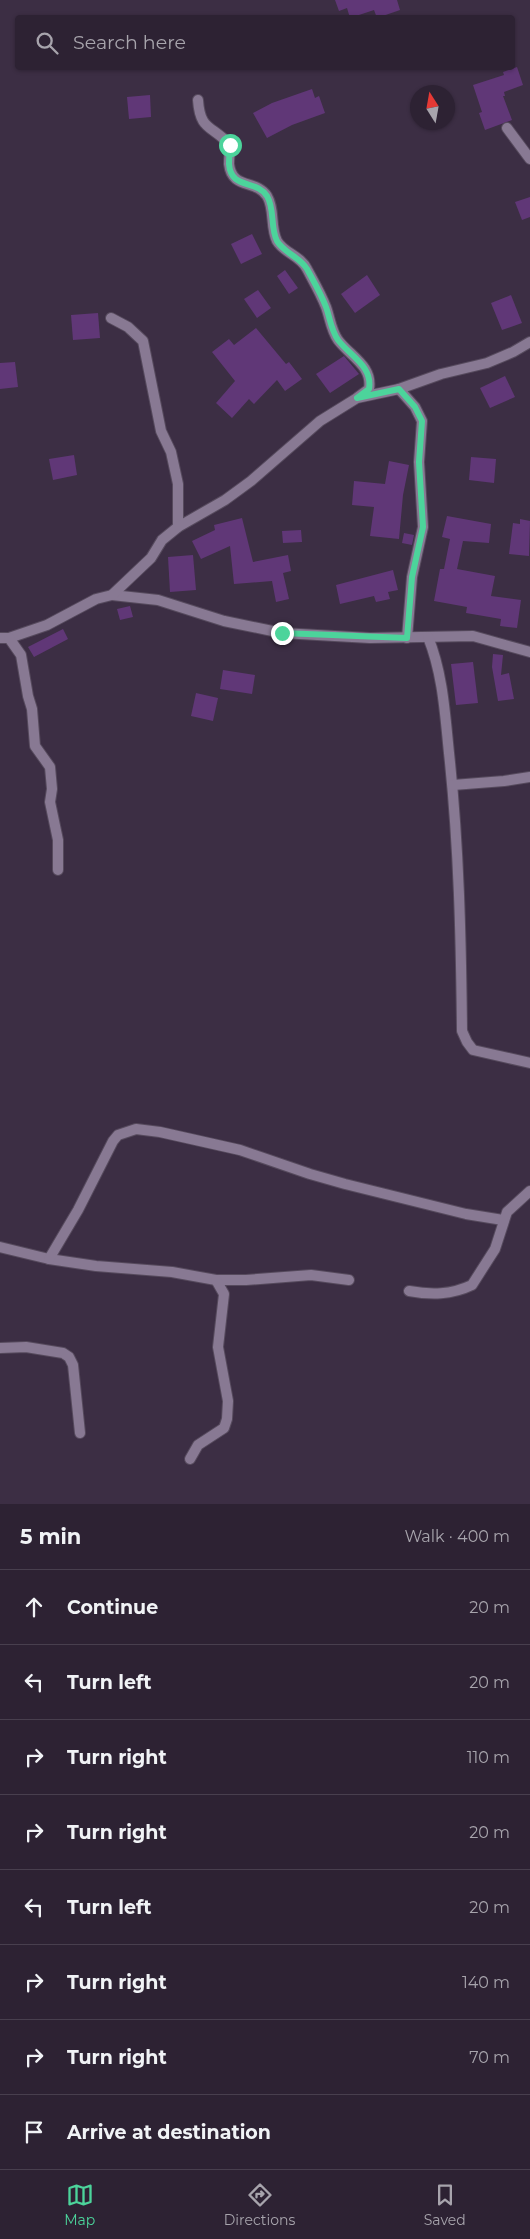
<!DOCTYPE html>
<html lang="en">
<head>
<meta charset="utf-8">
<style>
  body { margin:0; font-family:Montserrat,sans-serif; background:#352a3b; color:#f1f3f6 }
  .compass { position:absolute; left:410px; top:85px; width:45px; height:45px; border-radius:50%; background:#2d2233; box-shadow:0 1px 4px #0004; rotate:349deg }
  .stop { position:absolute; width:15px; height:15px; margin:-11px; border:4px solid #4cd49b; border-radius:50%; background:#fff }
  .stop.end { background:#4cd49b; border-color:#fff; box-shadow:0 1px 5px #0008 }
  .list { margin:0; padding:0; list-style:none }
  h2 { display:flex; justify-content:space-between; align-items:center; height:65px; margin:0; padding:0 20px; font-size:21px }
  h2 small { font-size:16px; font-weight:400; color:#a7a4ac }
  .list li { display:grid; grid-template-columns:32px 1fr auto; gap:15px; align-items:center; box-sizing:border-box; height:75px; padding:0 20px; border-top:1px solid #483f4e }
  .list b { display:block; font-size:19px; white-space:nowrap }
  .list em { font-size:16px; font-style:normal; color:#a7a4ac }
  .icon { flex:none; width:28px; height:28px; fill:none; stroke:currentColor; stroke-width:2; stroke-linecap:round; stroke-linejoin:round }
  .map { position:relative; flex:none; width:530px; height:1504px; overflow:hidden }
  .search { position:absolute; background:#2d2233; box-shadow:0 1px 4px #0004; left:15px; right:15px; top:15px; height:55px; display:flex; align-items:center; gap:12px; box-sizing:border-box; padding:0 18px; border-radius:5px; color:#a7a4ac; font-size:19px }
  .sheet { height:665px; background:#2d2233 }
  nav { display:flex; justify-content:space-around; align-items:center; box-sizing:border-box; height:70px; border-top:1px solid #483f4e; background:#2d2233; font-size:14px; color:#a7a4ac }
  nav a { display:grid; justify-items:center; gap:2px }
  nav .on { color:#4cd49b }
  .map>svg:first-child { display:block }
  .building { fill:#603777 }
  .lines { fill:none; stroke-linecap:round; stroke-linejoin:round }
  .street-casing { stroke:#564a5d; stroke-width:12 }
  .street { stroke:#887993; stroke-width:10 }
  .route { stroke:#4cd49b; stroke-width:6 }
</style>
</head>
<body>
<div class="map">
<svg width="530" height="1504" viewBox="0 0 530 1504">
  <rect width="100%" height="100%" fill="#3c2e44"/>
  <!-- building -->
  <g class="building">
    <path d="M335 0H397L400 10 377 18 374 10 350 18 347 8 339 11Z"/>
    <path d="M517 67 523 85 504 92 505 96H503L512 120 485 130 479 113 482 112 473 85 504 75 503 72Z"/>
    <path d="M312 89 315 98 319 96 325 113 292 125 267 138 253 113 272 103Z"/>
    <path d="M150 95 151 117 129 119 127 97Z"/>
    <path d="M530 197V217L522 220 515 202Z"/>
    <path d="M252 234 262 254 241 264 231 244Z"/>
    <path d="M285 270 298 288 289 294 277 276Z"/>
    <path d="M367 275 380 295 355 313 341 294Z"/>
    <path d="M258 290 271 308 257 318 244 299Z"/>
    <path d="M511 295 522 323 502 330 491 303Z"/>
    <path d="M98 313 100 338 73 340 71 315Z"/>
    <path d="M256 328 286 364 289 362 302 379 285 391 277 380 254 404 249 399 232 418 216 403 235 381 212 352 229 339 234 345Z"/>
    <path d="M344 356 359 374 330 393 316 374Z"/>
    <path d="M15 362 18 387 0 389V363Z"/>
    <path d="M505 376 515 397 490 408 480 388Z"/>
    <path d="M74 455 77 475 53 480 49 459Z"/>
    <path d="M471 457 496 459 494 483 469 480Z"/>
    <path d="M389 461 409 465 403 495 399 539 370 536 374 507 352 505 354 481 385 484Z"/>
    <path d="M447 516 491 524 489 543 463 541 457 569 495 576 491 596 521 600 517 628 500 626 501 619 466 613 467 607 434 601 440 569H444L450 539 442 537Z"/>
    <path d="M242 518 253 562 288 555 291 571 283 573 289 599 276 602 272 581 234 584 230 546 201 559 192 541 215 530 214 525Z"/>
    <path d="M520 519 530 521 529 556 509 554 513 523 520 524Z"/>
    <path d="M301 530 302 542 283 543 282 531Z"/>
    <path d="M404 533 414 535 412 545 402 543Z"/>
    <path d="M193 555 196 590 170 592 168 557Z"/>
    <path d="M393 570 398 590 388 592 390 599 376 602 374 596 340 604 336 585Z"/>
    <path d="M130 606 133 617 120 620 117 609Z"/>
    <path d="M63 629 68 639 34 657 28 647Z"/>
    <path d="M493 654 503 655 501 675 509 673 514 699 498 701 492 667Z"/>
    <path d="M473 662 478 703 456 705 451 664Z"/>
    <path d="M223 670 255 675 252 694 220 689Z"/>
    <path d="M196 693 218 698 213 721 191 716Z"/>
  </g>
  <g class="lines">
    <!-- street casing -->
    <g class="street-casing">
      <g id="street">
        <path d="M198 100C200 131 212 125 230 145 230 151 229 158 229 164 232 190 256 179 267 196 275 209 270 227 277 241 284 253 301 256 307 269 314 282 321 294 326 307 330 318 331 330 338 340 350 356 373 366 369 389L358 397"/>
        <path d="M507 128 530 159"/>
        <path d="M111 318 128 327 143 341 161 431 171 452 178 484V527"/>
        <path d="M399 389 415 407 422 421 419 462 423 527 412 577 407 638"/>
        <path d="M112 595 158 600 224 621 282 633 370 638 473 636 530 652"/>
        <path d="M428 637C443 674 445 714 449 753 459 846 461 938 462 1031L467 1042 473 1050 530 1063"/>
        <path d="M0 638H9L47 625 96 599 112 595 151 558 162 540 178 527 225 500 251 481 320 421 357 398 399 389 441 374 487 363 513 352 530 342"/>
        <path d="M9 638 21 655 28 696 32 709 35 746 50 767 52 789 50 802 58 840V870"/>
        <path d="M453 785 504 781 530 777"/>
        <path d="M0 1247 49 1259 96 1266 172 1272 216 1280H246L311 1275 349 1280"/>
        <path d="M49 1259 78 1210 113 1141 118 1135 136 1129 160 1132 240 1150 310 1174 345 1184 466 1214 503 1220"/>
        <path d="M409 1291C431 1295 451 1295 472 1285L495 1249 507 1212 530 1191"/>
        <path d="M0 1348 26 1347 63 1353 69 1357 73 1365 80 1433"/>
        <path d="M190 1459 198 1445 224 1428 227 1419 228 1401 218 1347 224 1294 216 1280"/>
      </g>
    </g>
    <!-- street -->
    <use href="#street" class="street"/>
  </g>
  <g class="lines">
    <!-- route -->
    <path class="route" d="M230 145C230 151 229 158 229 164 231 190 256 179 267 196 275 209 270 227 277 241 284 253 300 257 307 269 314 282 321 294 326 307 330 318 331 330 338 340 350 356 373 366 369 389L357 398 399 389 415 407 422 421 419 462 423 527 412 577 407 638 282 633"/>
  </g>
</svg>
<svg class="compass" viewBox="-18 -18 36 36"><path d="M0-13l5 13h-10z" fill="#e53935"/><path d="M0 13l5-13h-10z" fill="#a7a4ac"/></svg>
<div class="stop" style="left:230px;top:145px"></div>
<div class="stop end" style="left:282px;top:633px"></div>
<div class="search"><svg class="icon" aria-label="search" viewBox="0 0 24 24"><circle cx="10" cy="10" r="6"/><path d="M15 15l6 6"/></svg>Search here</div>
</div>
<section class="sheet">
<h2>5 min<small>Walk · 400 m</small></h2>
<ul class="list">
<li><svg class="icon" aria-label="ahead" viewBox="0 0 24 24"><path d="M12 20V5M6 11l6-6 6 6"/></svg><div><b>Continue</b></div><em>20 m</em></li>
<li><svg class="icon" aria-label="left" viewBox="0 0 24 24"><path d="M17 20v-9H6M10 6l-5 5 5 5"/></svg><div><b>Turn left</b></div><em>20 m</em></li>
<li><svg class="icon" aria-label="right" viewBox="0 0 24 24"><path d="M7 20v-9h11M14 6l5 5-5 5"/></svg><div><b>Turn right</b></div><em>110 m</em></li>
<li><svg class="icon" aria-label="right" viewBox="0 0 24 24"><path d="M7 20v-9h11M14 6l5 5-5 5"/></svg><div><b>Turn right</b></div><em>20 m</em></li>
<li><svg class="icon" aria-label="left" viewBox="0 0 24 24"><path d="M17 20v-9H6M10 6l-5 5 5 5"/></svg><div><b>Turn left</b></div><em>20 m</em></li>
<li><svg class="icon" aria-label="right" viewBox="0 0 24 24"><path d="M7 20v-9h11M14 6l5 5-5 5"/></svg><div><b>Turn right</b></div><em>140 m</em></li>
<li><svg class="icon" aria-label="right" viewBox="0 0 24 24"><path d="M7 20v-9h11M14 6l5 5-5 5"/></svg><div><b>Turn right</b></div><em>70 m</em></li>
<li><svg class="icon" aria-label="arrive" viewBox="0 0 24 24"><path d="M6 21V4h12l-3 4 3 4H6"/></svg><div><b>Arrive at destination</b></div></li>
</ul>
</section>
<nav>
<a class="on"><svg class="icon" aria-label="map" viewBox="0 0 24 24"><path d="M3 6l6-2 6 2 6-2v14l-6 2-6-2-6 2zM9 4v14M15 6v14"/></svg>Map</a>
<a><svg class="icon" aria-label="directions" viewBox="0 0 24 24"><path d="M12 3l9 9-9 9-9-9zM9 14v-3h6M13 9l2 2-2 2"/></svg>Directions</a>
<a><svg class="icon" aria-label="saved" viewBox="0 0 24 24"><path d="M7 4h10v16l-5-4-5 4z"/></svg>Saved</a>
</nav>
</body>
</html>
